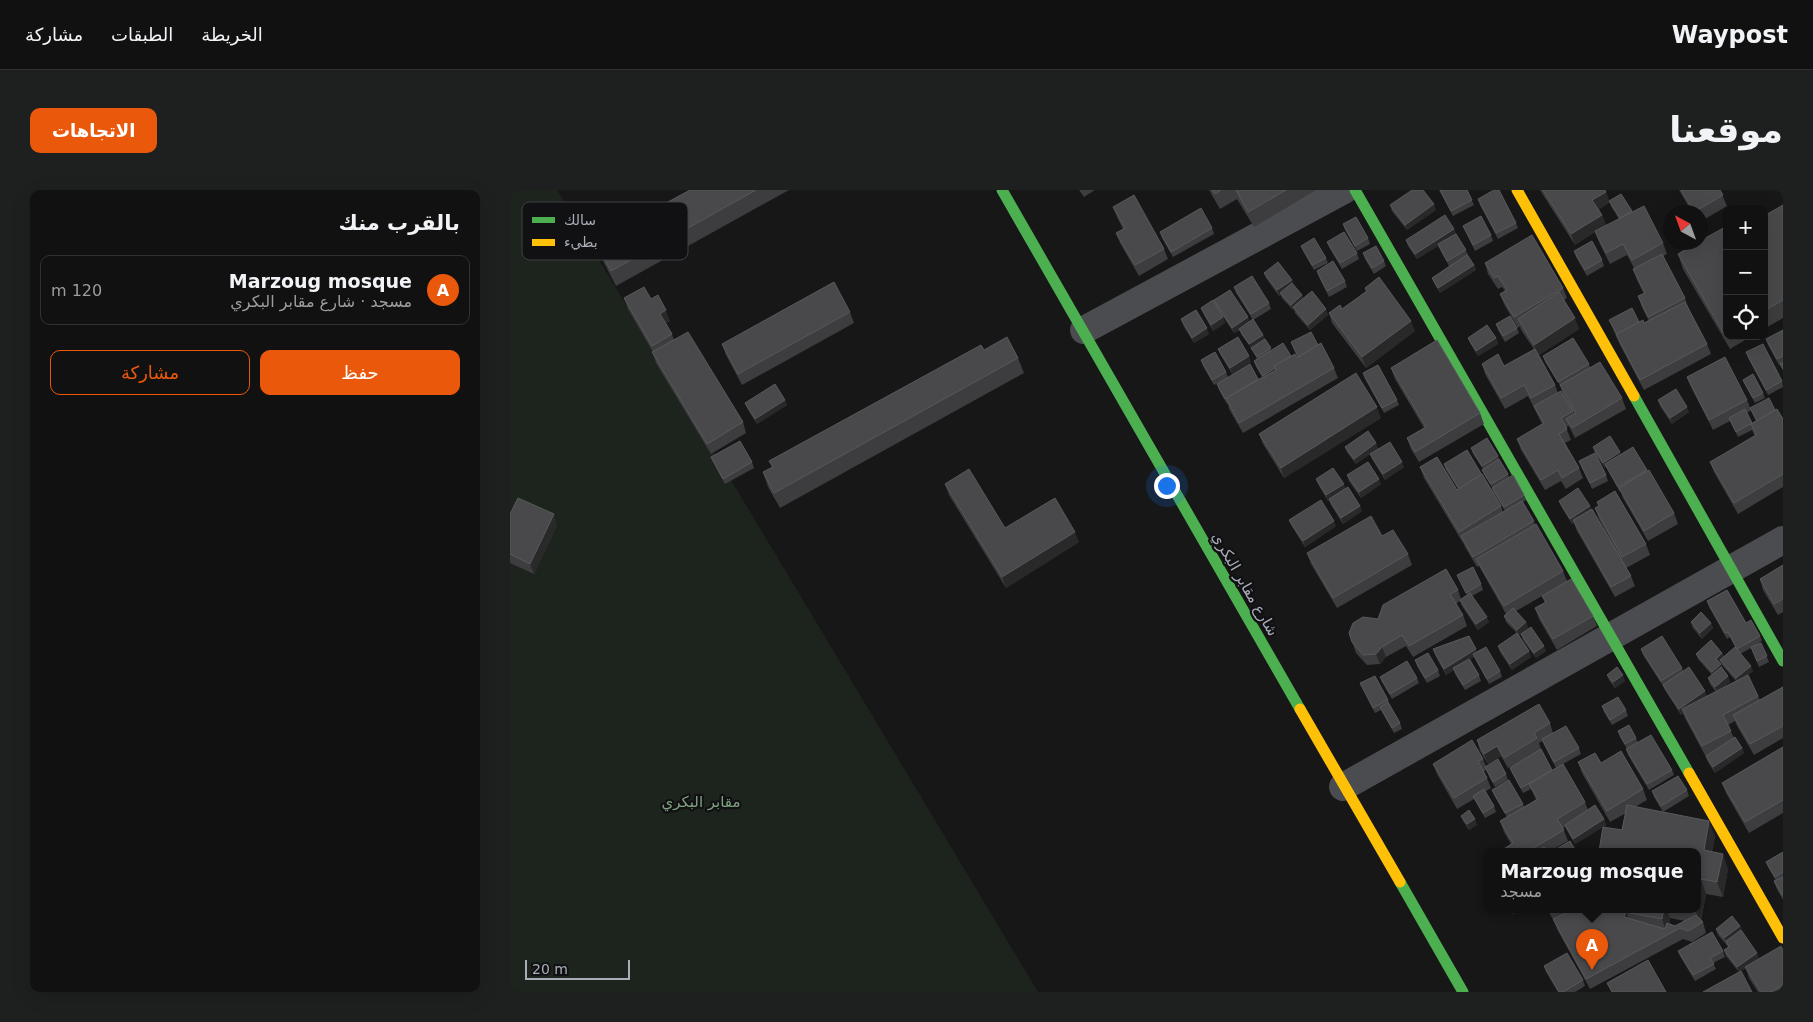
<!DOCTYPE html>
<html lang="ar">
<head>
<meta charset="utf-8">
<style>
  body { margin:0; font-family:"DejaVu Sans",Vazirmatn,sans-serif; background:#1e1f1f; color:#f1f3f6; direction:rtl }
  .controls { position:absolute; right:15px; top:15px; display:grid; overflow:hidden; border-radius:10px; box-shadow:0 5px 20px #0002 }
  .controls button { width:45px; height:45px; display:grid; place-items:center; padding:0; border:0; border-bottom:1px solid #303131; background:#111; color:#f1f3f6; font:25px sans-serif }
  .compass { position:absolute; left:1153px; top:15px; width:45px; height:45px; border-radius:50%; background:#111; box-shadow:0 5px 20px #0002; rotate:319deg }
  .scale { position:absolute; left:15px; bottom:12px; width:105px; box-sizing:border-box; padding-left:5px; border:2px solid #a8adb8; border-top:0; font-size:14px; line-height:18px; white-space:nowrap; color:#a8adb8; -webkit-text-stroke:4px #111113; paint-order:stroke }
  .you { position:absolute; left:656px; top:295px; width:18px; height:18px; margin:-12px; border:4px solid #fff; border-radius:50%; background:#1a73e8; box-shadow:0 0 0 8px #1a73e833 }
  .badge { display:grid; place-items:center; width:32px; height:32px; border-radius:50%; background:#ea580c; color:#fff; font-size:16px; font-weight:700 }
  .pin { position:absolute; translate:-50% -41px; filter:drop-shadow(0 1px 2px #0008) }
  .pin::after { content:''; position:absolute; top:26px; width:18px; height:15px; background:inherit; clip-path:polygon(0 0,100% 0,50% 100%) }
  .popup { position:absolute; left:973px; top:658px; width:218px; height:65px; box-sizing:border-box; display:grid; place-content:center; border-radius:10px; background:#111; filter:drop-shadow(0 1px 4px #0005); font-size:16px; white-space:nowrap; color:#9c9d9f }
  .popup b { font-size:19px; color:#f1f3f6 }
  .popup::after { content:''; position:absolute; left:50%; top:100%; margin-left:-10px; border:10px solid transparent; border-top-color:#111 }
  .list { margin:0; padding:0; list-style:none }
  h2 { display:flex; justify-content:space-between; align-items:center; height:65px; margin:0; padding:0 20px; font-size:21px }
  h2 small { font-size:16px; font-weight:400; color:#9c9d9f }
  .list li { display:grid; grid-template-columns:32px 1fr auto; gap:15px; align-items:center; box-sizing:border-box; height:70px; margin:0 10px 10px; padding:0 10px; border:1px solid #303131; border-radius:10px }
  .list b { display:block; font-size:19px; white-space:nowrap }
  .list p { margin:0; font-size:16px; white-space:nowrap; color:#9c9d9f }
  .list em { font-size:16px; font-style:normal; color:#9c9d9f }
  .actions { display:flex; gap:10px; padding:15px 20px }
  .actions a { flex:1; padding:11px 0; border:1px solid #ea580c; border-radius:10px; text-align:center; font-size:18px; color:#ea580c }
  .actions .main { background:#ea580c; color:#fff }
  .icon { flex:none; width:28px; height:28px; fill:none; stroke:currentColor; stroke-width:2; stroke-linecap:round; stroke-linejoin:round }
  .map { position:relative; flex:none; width:1273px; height:802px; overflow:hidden; direction:ltr; border-radius:10px }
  header { display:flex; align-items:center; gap:30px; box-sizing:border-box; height:70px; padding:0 25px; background:#111; border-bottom:1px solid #303131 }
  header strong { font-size:24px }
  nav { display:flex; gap:28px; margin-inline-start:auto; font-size:18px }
  .intro { display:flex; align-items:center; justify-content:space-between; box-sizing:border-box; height:120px; padding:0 30px }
  h1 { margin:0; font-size:35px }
  .button { padding:12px 22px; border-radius:10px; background:#ea580c; color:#fff; font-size:18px; font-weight:700 }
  main { display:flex; gap:30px; padding:0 30px }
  aside { flex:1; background:#111; border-radius:10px; box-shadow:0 5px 20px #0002 }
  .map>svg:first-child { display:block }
  .green { fill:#1d241e }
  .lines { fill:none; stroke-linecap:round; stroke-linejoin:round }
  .street { stroke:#4b4c50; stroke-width:28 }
  .fast { stroke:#4caf50; stroke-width:11 }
  .slow { stroke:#ffc107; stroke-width:11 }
  .wall { fill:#3d3d3f; fill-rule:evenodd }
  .shaded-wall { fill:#29292a }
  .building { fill:#49494c; stroke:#58595d }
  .labels { text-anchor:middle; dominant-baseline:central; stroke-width:4.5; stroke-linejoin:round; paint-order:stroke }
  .street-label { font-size:15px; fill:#a8adb8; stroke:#111113 }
  .park-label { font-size:15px; fill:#7fa381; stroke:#111113 }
  .key { fill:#111113; stroke:#3e4045; stroke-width:1 }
  .key-label { font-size:14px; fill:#a8adb8 }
</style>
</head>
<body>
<header>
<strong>Waypost</strong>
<nav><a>الخريطة</a><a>الطبقات</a><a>مشاركة</a></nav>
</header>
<div class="intro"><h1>موقعنا</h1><a class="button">الاتجاهات</a></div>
<main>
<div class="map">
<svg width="1273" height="802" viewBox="0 0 1273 802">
  <rect width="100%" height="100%" fill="#171717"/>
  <!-- green -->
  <path class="green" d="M0 0H47L528 802H0Z"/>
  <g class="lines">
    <!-- street -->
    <g class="street">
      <path d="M574 140 834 0"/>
      <path d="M833 597 1273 350"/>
    </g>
    <!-- fast -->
    <g class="fast">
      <path d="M492 0 790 519"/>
      <path d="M845 0 1179 583"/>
      <path d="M1124 206 1273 471"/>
      <path d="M890 692 953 802"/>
    </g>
    <!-- slow -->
    <g class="slow">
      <path d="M1007 0 1124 206"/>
      <path d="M790 519 890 692"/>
      <path d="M1179 583 1273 748"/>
    </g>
  </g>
  <!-- wall -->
  <g class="wall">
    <path d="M180 0H279L106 96 91 67 85 52Z"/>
    <path d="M569 0H585L574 7Z"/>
    <path d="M699 0H806L744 37 727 9 710 19Z"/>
    <path d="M929 0H957L964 15 943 26Z"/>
    <path d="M1030 0H1095L1099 11 1122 22 1153 53 1157 64 1153 66 1175 108 1178 118 1197 154 1201 164 1134 200 1110 155 1099 130 1134 133 1139 131 1132 117 1128 106 1134 104 1127 90 1123 79 1124 78 1117 65 1100 74 1089 52 1085 42 1065 55ZM1100 12 1101 16 1109 29 1091 38 1096 35 1092 25 1088 20Z"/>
    <path d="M1169 0H1210L1217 16 1190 32V22H1182Z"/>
    <path d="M968 9 1006 33 1008 38 988 49 970 15Z"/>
    <path d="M880 15 926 20 897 40 882 21Z"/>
    <path d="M1273 15V128L1254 139V26Z"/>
    <path d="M603 17 654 59 658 69 629 86 610 53 606 43 613 39 607 27Z"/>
    <path d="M833 34 858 48 860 54 847 61 835 40Z"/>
    <path d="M953 36 981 45 983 51 965 61Z"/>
    <path d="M1217 36V146H1242L1220 159 1173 79 1168 64Z"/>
    <path d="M702 38 704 44 663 67 652 48 650 42Z"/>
    <path d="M944 39 946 44 964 75 966 80 930 103 924 93 922 88 939 76 928 56 907 69 898 56 896 50Z"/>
    <path d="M817 52 847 63 849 69 832 79 819 57Z"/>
    <path d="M791 56 816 68 818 73 804 80 793 61Z"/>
    <path d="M1064 61 1092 70 1094 76 1077 86 1066 67Z"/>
    <path d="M853 63 874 71 876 76 864 84 855 69Z"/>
    <path d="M975 73 1053 98 1057 108 1054 110 1069 139 1029 165 1045 195 1048 203 1053 205 1051 197 1035 172 1033 166 1079 174 1080 177 1112 208 1116 219 1065 248 1059 236 1056 237 1061 250 1055 253 1069 278 1073 288 1056 299 1051 291 1035 300 1011 260 1007 249 1032 234 1018 206 995 219 975 184 972 174 994 176 1024 159 1011 140 1010 136 1008 138 994 114 990 104 995 101 992 97 988 99 978 84Z"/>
    <path d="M807 81 835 91 837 97 819 107 809 87Z"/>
    <path d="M754 83 782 90 783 95 792 105 793 108 818 125 800 140 785 123 784 119 783 120 772 108 771 105 769 106 756 88Z"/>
    <path d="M724 97 759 113 761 119 743 130 726 103Z"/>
    <path d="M855 98 905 141 856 178 822 133 819 123 832 119 856 102Z"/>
    <path d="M114 108 141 109 160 131 156 133 162 144 164 150 233 232 236 243 201 264 146 173 143 162 118 119Z"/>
    <path d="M704 110 738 127 739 132 753 145 755 149 761 160 787 168 788 167 781 152 808 155 824 178 828 188 733 243 719 219 718 214H717L709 200 707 194 712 191 704 195 693 176 691 170 716 182 718 187 748 189 752 187 746 177 744 171 747 169 742 159 731 144 730 140 724 143 706 116Z"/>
    <path d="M691 118 713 127 715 133 703 141 693 123Z"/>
    <path d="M340 122 344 133 232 195 216 165 212 154Z"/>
    <path d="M671 129 699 144 684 153 673 135Z"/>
    <path d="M986 134 1007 138 1009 143 995 152 988 140Z"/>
    <path d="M1273 140V181L1270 174 1269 175 1258 155 1256 149Z"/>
    <path d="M958 148H986L988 154 968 166 960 153Z"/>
    <path d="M708 159 741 172 722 184 710 164Z"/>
    <path d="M1236 162 1272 191 1273 197 1258 205 1238 168Z"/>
    <path d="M508 168 514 183 270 318 258 297 253 282 262 277 259 271Z"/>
    <path d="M881 178 970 223 974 234 909 272 901 259 897 248 914 238 885 189Z"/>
    <path d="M853 183 887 210 889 215 874 223 855 189Z"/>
    <path d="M1177 187 1237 210 1241 220 1237 223 1242 233 1246 231 1240 218 1265 220 1273 229V297L1228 324 1204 282 1200 272 1245 246 1242 240 1228 247 1220 231 1203 240 1181 197Z"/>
    <path d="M1233 190 1253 203 1255 208 1245 213 1235 195Z"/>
    <path d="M275 210 277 215 247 234 237 218 235 213Z"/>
    <path d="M1148 210 1179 222 1162 234 1150 216Z"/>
    <path d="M871 228 774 288 753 254 749 244Z"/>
    <path d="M866 253 868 259 894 277 875 290 862 269 860 264 846 274 837 262 835 257Z"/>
    <path d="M1083 257 1111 264 1137 281 1164 323 1168 334 1138 351 1113 308 1111 302H1110L1096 277 1095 278 1085 263Z"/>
    <path d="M961 258 988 266 990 272 998 284 999 288 1014 305 1016 310 1013 312 1025 334 1053 381 1057 391 1083 426 1087 436 1047 460 1029 429 1025 418 1035 413 1032 406 1006 421 1016 432 1018 438 1009 446 1019 461 1021 467 1002 480 990 462 988 456 1007 443 996 432 994 426 996 424 969 376 967 377 955 357 953 352V353L914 288 910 277 947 300 948 299 936 280 934 274 991 316 993 322 995 321 984 303 983 299 974 285 972 280 973 279 963 264Z"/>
    <path d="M201 267 242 272 244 278 215 294 203 272Z"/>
    <path d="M1069 271 1096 285 1098 291 1082 299Z"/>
    <path d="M837 285 871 294 851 308 839 291Z"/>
    <path d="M806 289 835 299 850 316 852 321 833 334 821 315 819 310 818 311 808 294Z"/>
    <path d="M435 294 495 338 569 352 496 398 439 305Z"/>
    <path d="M1049 311 1080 316 1081 320 1115 377 1089 329 1085 318 1089 316 1087 312 1136 354 1140 365 1116 378 1121 386 1125 396 1105 407 1067 341 1064 333 1062 334 1051 316Z"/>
    <path d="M0 324 47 335 24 384 0 373Z"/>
    <path d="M779 330 826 336 795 357 781 335Z"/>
    <path d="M872 346 898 364 902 375 827 418 801 374 797 363Z"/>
    <path d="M1273 375V422L1268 425 1253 400 1250 389Z"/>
    <path d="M947 385 971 394 973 400 962 406 979 432 968 440 952 416 950 411 946 414 953 425 957 436 903 467 896 456 876 467 870 474 857 475 846 463 839 443 868 429 948 400 951 409 957 405Z"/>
    <path d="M1197 411 1236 433 1250 446 1252 451 1246 455 1251 453 1259 472 1249 477 1241 458 1230 464 1243 481 1238 485 1250 510 1273 497V548L1244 565 1227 536 1225 531 1218 535 1224 548 1232 558 1234 563 1205 583 1198 572 1196 567 1176 530 1173 523 1171 525 1155 500 1153 496 1133 465 1131 459 1172 478 1173 481 1197 506 1206 502 1200 494 1198 488 1202 485 1188 469 1186 464 1212 463 1214 467 1227 460 1220 447 1217 449 1199 417ZM1211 472 1212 475 1226 491 1214 497 1220 492 1210 473Z"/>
    <path d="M1181 432 1201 433 1203 438 1192 449 1183 438Z"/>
    <path d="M1011 444 1036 461 1026 468 1013 450Z"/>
    <path d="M923 459 967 462 990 481 992 487 979 494 964 467 960 469 969 485 971 491 955 500 945 484 944 480 936 485 925 465Z"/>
    <path d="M905 470 928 480 930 486 917 493 907 476Z"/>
    <path d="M1097 485 1115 491 1105 498 1099 490Z"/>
    <path d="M870 487 907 488 909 493 882 509 872 492Z"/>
    <path d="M850 493 878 510 879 514 890 533 892 539 884 543 871 520 865 523Z"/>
    <path d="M1092 516 1116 520 1118 526 1102 535 1094 522Z"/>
    <path d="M1040 533 1043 543 1069 558 1071 564 1053 574 1075 612 1078 620 1094 629 1096 635 1065 654 1055 637 1053 638 1058 651 1040 661H993L1001 654 994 642 990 631 997 627 984 605 982 600 1013 614 1014 617 1026 610 1021 599 1013 603 1002 583 1000 578 1003 576 998 578 991 566 978 574 970 561 967 550ZM1032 551 1046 578 1042 580 1031 559 1029 553Z"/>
    <path d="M1108 541 1126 548 1128 553 1162 580 1164 585 1139 600 1118 565 1116 559H1117L1110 547Z"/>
    <path d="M1273 557V623L1239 643 1216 603 1212 593Z"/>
    <path d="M973 569 976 576 996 584 998 590 985 597 976 580 974 581 977 588 981 598 975 602 984 616 986 622 975 628 964 609 947 619 927 584 923 574Z"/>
    <path d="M1068 572 1091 573 1133 599 1137 610 1125 617 1205 646 1202 662 1218 679 1213 707 1196 704 1191 731 1193 732 1196 743 1182 752 1173 749 1080 799 1047 739 1044 731 1037 719H1059L1060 721 1065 719H1187L1112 640 1116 623 1100 632 1072 583ZM1160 728 1175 731 1165 736 1159 734Z"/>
    <path d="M1177 600 1179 606 1153 622 1144 607 1142 601Z"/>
    <path d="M951 626 967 635 959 640 953 631Z"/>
    <path d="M1273 662V710L1266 697 1264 691H1266L1258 677 1256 672Z"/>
    <path d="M1000 719H1012L1003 724Z"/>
    <path d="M1230 736 1232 741 1249 768 1244 772 1273 760V802H1248L1239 788 1236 778 1229 782 1216 766 1214 760 1218 757 1216 754 1208 745 1206 739Z"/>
    <path d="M1168 761H1213L1215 767 1203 773 1206 779 1185 791 1170 766Z"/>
    <path d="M1034 776 1073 790 1075 796 1065 802H1048L1036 782Z"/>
  </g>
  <!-- shaded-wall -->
  <g class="shaded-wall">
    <path d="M1096 2 1100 12 1086 21 1082 10Z"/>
    <path d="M924 14 926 20 897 40 895 35Z"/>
    <path d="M1092 25 1096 35 1065 55 1061 44Z"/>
    <path d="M944 39 946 45 907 69 905 64Z"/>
    <path d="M964 75 966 80 930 103 928 98Z"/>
    <path d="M782 90 784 96 770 103 771 105 769 106 767 100Z"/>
    <path d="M792 105 794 110 783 117 784 119 783 120 781 115Z"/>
    <path d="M816 119 818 125 800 140 798 135Z"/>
    <path d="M156 120 160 131 154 134 150 124Z"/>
    <path d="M713 127 715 133 703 141 701 135Z"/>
    <path d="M738 127 740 133 724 143 722 138Z"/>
    <path d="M1065 128 1069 139 1028 166 1024 155Z"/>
    <path d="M901 131 905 141 856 178 852 167Z"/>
    <path d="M697 138 699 144 684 153 682 148Z"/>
    <path d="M753 145 755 150 741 159 739 154Z"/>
    <path d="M986 148 988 154 968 166 966 161Z"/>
    <path d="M739 166 741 172 722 184 720 178Z"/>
    <path d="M765 178 767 184 755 191 753 186Z"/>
    <path d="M275 210 277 215 247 234 245 229Z"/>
    <path d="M867 217 871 228 774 288 771 278Z"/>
    <path d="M1177 217 1179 222 1162 234 1160 228Z"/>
    <path d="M866 253 868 259 846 274 844 269Z"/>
    <path d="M1110 262 1112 267 1095 274 1096 277 1095 278 1093 273Z"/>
    <path d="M892 272 894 277 875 290 873 284Z"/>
    <path d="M869 289 871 294 851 308 849 302Z"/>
    <path d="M834 294 836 300 818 311 816 305Z"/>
    <path d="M850 316 852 321 833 334 831 328Z"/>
    <path d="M1080 316 1082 322 1063 330 1064 333 1062 334 1060 329Z"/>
    <path d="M44 324 47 335 24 384 20 374Z"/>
    <path d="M824 331 826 336 795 357 793 351Z"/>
    <path d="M565 342 569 352 496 398 492 387Z"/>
    <path d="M977 427 979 432 968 440 966 434Z"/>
    <path d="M1016 432 1018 438 1009 446 1007 440Z"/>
    <path d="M1201 433 1203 438 1192 449 1190 443Z"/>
    <path d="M1034 456 1036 461 1026 468 1024 463Z"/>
    <path d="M872 457 876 467 870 474 866 464Z"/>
    <path d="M966 459 968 464H963L964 467 936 485 934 479Z"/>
    <path d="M1019 461 1021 467 1002 480 1000 474Z"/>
    <path d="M1212 463 1214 469 1210 470 1211 472 1208 474 1206 469Z"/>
    <path d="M1211 474 1213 480 1204 488 1202 482Z"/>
    <path d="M1241 476 1243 481 1228 494 1226 488Z"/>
    <path d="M1113 485 1115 491 1105 498 1103 492Z"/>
    <path d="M1218 486 1220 492 1207 503 1205 497Z"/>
    <path d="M1195 501 1197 507 1172 519 1173 523 1171 525 1169 519Z"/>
    <path d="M987 556 991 566 978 574 974 564Z"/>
    <path d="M1232 558 1234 563 1205 583 1203 577Z"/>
    <path d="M965 629 967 635 959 640 957 634Z"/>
    <path d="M1094 629 1096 635 1065 654 1063 649Z"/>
    <path d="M1199 631 1205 646 1199 675 1194 660Z"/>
    <path d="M1213 664 1218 679 1213 707 1207 692Z"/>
    <path d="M1191 689 1196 704 1190 733 1185 719H1187V708Z"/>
    <path d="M1154 719H1157L1160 728 1157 744 1152 729Z"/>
    <path d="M1116 721 1120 732 1114 727Z"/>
    <path d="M1230 736 1232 741 1216 751 1214 748Z"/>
    <path d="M1247 763 1249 768 1229 783 1227 777Z"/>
  </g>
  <!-- building -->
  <g class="building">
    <path d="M180 0H246L101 81 85 52Z"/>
    <path d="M702 0H711L705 4Z"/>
    <path d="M726 0H776L738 22Z"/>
    <path d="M902 0H913L924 14 895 35 880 15Z"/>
    <path d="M930 0H957L962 10 941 21Z"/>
    <path d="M984 0H989L1006 33 986 43 968 9Z"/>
    <path d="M1033 0H1095L1096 2 1082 10 1092 25 1061 44Z"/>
    <path d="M1171 0H1210L1213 5 1184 22Z"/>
    <path d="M1111 4 1122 21 1110 28 1099 11Z"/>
    <path d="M624 5 654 59 625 75 606 43 615 38 603 17Z"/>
    <path d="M1273 15V110L1254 121V26Z"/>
    <path d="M1134 16 1153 53 1122 70 1113 54 1096 63 1085 41Z"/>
    <path d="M691 18 702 38 661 62 650 42Z"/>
    <path d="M935 25 944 39 905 64 896 50Z"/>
    <path d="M971 26 981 45 963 55 953 36Z"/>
    <path d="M846 27 858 48 845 56 833 34Z"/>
    <path d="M1217 36V143L1214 144 1168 64 1188 52H1190V51Z"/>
    <path d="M834 42 847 63 830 73 817 52Z"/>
    <path d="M946 44 956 60 937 71 928 54Z"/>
    <path d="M1022 45 1053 98 1004 127 990 104 997 100 988 86 984 88 975 73Z"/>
    <path d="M804 48 816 68 802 75 791 56Z"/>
    <path d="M1082 51 1092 70 1075 80 1064 61Z"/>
    <path d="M866 56 874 71 862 78 853 63Z"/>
    <path d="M1152 64 1175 108 1138 127 1128 106 1135 103 1123 79Z"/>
    <path d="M957 65 964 75 928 98 922 88Z"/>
    <path d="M823 71 835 91 817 101 807 81Z"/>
    <path d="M768 72 782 90 767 100 754 83Z"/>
    <path d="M742 86 759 113 741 124 724 97Z"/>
    <path d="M869 87 901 131 852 167 819 123 830 115 832 119 857 101 855 98Z"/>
    <path d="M324 92 340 122 228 184 212 154Z"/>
    <path d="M782 93 792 105 781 115 770 103Z"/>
    <path d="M134 97 141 109 148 105 156 120 150 124 162 144 142 156 114 108Z"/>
    <path d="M720 100 738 127 722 138 704 110Z"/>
    <path d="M802 101 816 119 798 135 783 117Z"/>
    <path d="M1049 102 1065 128 1024 155 1008 129Z"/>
    <path d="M703 110 713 127 701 135 691 118Z"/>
    <path d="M1175 112 1197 154 1130 190 1106 144 1133 130 1134 133Z"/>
    <path d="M1122 118 1129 132 1107 144 1099 130Z"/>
    <path d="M686 120 697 138 682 148 671 129Z"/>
    <path d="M1000 126 1007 138 993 146 986 134Z"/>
    <path d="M743 129 753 145 739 154 729 139Z"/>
    <path d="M977 135 986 148 966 161 958 148Z"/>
    <path d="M1273 140V166L1267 169 1256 149Z"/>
    <path d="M178 142 233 232 197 254 142 162Z"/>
    <path d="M801 142 808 155 788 167 781 152Z"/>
    <path d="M497 147 508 168 264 303 253 282 263 277 259 271 471 155 474 160Z"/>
    <path d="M728 147 739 166 720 178 708 159Z"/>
    <path d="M1063 148 1079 174 1048 192 1033 166Z"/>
    <path d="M755 149 761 158 747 167 741 158Z"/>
    <path d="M927 150 970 223 905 262 897 248 916 237 881 178Z"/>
    <path d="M773 153 781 166 764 176 765 178 753 186 744 171Z"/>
    <path d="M811 153 824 178 729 233 716 208 766 180 764 176 785 164 787 168Z"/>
    <path d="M1253 154 1272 191 1256 200 1236 162Z"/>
    <path d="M1025 159 1045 195 1021 208 1014 195 991 208 972 174 988 164 994 176Z"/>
    <path d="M705 162 716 182 702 190 691 170Z"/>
    <path d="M1215 167 1237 210 1199 230 1177 187Z"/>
    <path d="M1090 172 1112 208 1062 238 1056 229 1066 223 1050 195Z"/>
    <path d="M1273 172V179L1270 174Z"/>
    <path d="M740 174 748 189 715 209 707 194Z"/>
    <path d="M868 175 887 210 872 218 853 183Z"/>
    <path d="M846 183 867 217 771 278 749 244Z"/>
    <path d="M1243 184 1253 203 1243 208 1233 190Z"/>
    <path d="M265 194 275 210 245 229 235 213Z"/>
    <path d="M1166 199 1177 217 1160 228 1148 210Z"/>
    <path d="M1051 201 1063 221 1051 228 1057 239 1049 244 1069 278 1052 288 1048 280 1031 290 1007 249 1034 233 1024 216Z"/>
    <path d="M1259 208 1265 220 1247 231 1240 218Z"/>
    <path d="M1235 219 1242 233 1226 242 1219 228Z"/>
    <path d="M1267 219 1273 229V284L1224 313 1200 272 1246 245 1241 234Z"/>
    <path d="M858 241 866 253 844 269 835 257Z"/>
    <path d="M1100 246 1110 262 1093 273 1083 257Z"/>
    <path d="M977 248 988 266 972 276 961 258Z"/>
    <path d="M230 251 242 272 213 289 201 267Z"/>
    <path d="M880 252 892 272 873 284 860 264Z"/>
    <path d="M1123 257 1137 280 1108 297 1095 274Z"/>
    <path d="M957 260 972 285 949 299 934 274Z"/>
    <path d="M1085 263 1096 285 1080 293 1069 271Z"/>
    <path d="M927 267 947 300 972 284 991 316 949 342 910 277Z"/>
    <path d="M989 269 998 284 981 294 972 280Z"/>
    <path d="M858 272 869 289 849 302 837 285Z"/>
    <path d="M823 278 834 294 816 305 806 289Z"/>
    <path d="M459 279 495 338 545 308 565 342 492 387 435 294Z"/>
    <path d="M1139 280 1164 323 1134 341 1109 298Z"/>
    <path d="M1003 285 1014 305 994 317 982 298Z"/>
    <path d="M838 297 850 316 831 328 819 309Z"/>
    <path d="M1068 298 1080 316 1060 329 1049 311Z"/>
    <path d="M1105 301 1136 354 1112 367 1085 318 1089 316 1087 312Z"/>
    <path d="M8 308 44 324 20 374 0 364V324Z"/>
    <path d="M811 310 824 331 793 351 779 330Z"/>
    <path d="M1012 311 1024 331 963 367 951 346Z"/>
    <path d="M1082 319 1121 386 1101 397 1063 330Z"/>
    <path d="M861 326 872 346 883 340 898 364 823 408 797 363Z"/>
    <path d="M1026 334 1053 381 994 416 966 369Z"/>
    <path d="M1273 375V409L1264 414 1250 389Z"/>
    <path d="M963 377 971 394 956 403 947 385Z"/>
    <path d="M936 379 948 400 940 404 953 425 899 456 892 445 872 457 866 464 853 465 842 452 839 443 843 433 853 427 868 429 873 415Z"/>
    <path d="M1061 389 1083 426 1043 449 1025 418 1036 412 1032 406Z"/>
    <path d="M1217 400 1236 433 1241 430 1250 446 1227 459 1218 442 1215 443 1197 411Z"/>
    <path d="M960 403 977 427 966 434 950 410Z"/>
    <path d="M1003 418 1016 432 1007 440 994 426Z"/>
    <path d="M1191 422 1201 433 1190 443 1181 432Z"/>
    <path d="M1021 437 1034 456 1024 463 1011 444Z"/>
    <path d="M1007 443 1019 461 1000 474 988 456Z"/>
    <path d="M959 446 966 459 934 479 923 459Z"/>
    <path d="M1152 446 1172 478 1151 491 1131 459Z"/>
    <path d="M1201 450 1212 463 1206 469 1211 474 1202 482 1186 464Z"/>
    <path d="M1251 453 1257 466 1247 471 1241 457Z"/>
    <path d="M976 457 990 481 977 489 963 464Z"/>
    <path d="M1225 457 1241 476 1226 488 1210 470Z"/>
    <path d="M918 463 928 480 915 488 905 470Z"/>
    <path d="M959 469 969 485 953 495 943 478Z"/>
    <path d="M897 471 907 488 880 504 870 487Z"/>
    <path d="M1107 477 1113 485 1103 492 1097 485Z"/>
    <path d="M1179 477 1195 501 1169 519 1153 495Z"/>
    <path d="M1211 477 1218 486 1205 497 1198 488Z"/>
    <path d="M1238 485 1248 506 1213 525 1221 541 1192 556 1172 519Z"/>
    <path d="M865 486 878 510 863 518 850 493Z"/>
    <path d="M1273 497V536L1240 554 1223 525Z"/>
    <path d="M1108 507 1116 520 1100 530 1092 516Z"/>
    <path d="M878 512 890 533 882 538 870 517Z"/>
    <path d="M1029 514 1040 533 1024 543 1027 548 994 568 987 556 974 564 967 550Z"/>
    <path d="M1119 535 1126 548 1115 554 1108 541Z"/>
    <path d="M1056 536 1069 558 1044 572 1032 549Z"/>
    <path d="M1141 545 1162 580 1137 594 1116 559Z"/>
    <path d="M1225 547 1232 558 1203 577 1196 566Z"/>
    <path d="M962 550 973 569 968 571 977 588 944 608 923 574Z"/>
    <path d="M1273 557V610L1235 632 1212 593Z"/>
    <path d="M1031 559 1042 580 1011 598 1000 578Z"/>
    <path d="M1111 561 1133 599 1097 621 1068 572 1085 563 1091 573Z"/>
    <path d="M988 569 996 584 983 592 975 577Z"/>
    <path d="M1053 574 1075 612 1047 629 1054 640 1018 661H993L992 660 1003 653 990 631 1028 609 1019 594Z"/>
    <path d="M1168 586 1177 600 1151 616 1142 601Z"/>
    <path d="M999 590 1013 614 995 623 982 600Z"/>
    <path d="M974 599 984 616 973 623 963 606Z"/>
    <path d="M1085 615 1094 629 1063 649 1055 635Z"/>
    <path d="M1117 615 1199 631 1194 660 1213 664 1207 692 1191 689 1187 708V661H1089L1093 637 1112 640Z"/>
    <path d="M959 620 965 629 957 634 951 626Z"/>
    <path d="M1060 651 1066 661H1043Z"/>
    <path d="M1034 657 1037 661H1027Z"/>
    <path d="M1273 662V682L1265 687 1256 672Z"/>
    <path d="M1273 687V705H1272L1264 691Z"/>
    <path d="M1039 719H1047L1041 722Z"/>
    <path d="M1065 719H1108L1116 721 1114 727 1155 739 1157 733 1165 736 1186 725 1193 732 1178 741 1170 738 1076 789 1043 729Z"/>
    <path d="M1120 719H1154L1152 729 1119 723Z"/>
    <path d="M1222 726 1230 736 1214 748 1206 739Z"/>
    <path d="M1231 740 1247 763 1227 777 1214 760 1219 757 1216 751Z"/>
    <path d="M1202 742 1213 761 1200 768 1204 774 1183 785 1168 761Z"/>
    <path d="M1271 756 1273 760V795L1261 802H1251L1235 777Z"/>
    <path d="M1057 763 1073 790 1053 802H1049L1034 776Z"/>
    <path d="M1138 770 1156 802H1102L1097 793Z"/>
    <path d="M1231 781 1242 802H1193Z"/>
  </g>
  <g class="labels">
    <!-- street labels -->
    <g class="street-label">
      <text transform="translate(735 394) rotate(60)">شارع مقابر البكري</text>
    </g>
    <!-- park labels -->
    <g class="park-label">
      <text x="191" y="612">مقابر البكري</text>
    </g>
  </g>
  <!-- legend -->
  <rect x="12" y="12" width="166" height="58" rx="8" class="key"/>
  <rect x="22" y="27" width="23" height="6" fill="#4caf50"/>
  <rect x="22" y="49" width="23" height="7" fill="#ffc107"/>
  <g class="key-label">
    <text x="54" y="35">سالك</text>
    <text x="54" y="57">بطيء</text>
  </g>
</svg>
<div class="controls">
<button>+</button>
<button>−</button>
<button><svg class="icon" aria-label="locate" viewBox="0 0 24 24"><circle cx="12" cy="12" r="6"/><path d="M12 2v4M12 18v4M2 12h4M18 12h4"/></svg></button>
</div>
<svg class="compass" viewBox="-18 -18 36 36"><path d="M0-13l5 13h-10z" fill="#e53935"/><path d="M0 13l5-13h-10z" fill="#9c9d9f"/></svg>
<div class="scale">20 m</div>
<div class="you"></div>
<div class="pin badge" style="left:1082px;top:780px">A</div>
<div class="popup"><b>Marzoug mosque</b>مسجد</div>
</div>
<aside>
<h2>بالقرب منك<small></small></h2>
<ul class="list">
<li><span class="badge">A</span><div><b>Marzoug mosque</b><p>مسجد · شارع مقابر البكري</p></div><em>120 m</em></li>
</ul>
<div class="actions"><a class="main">حفظ</a><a>مشاركة</a></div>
</aside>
</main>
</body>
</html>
